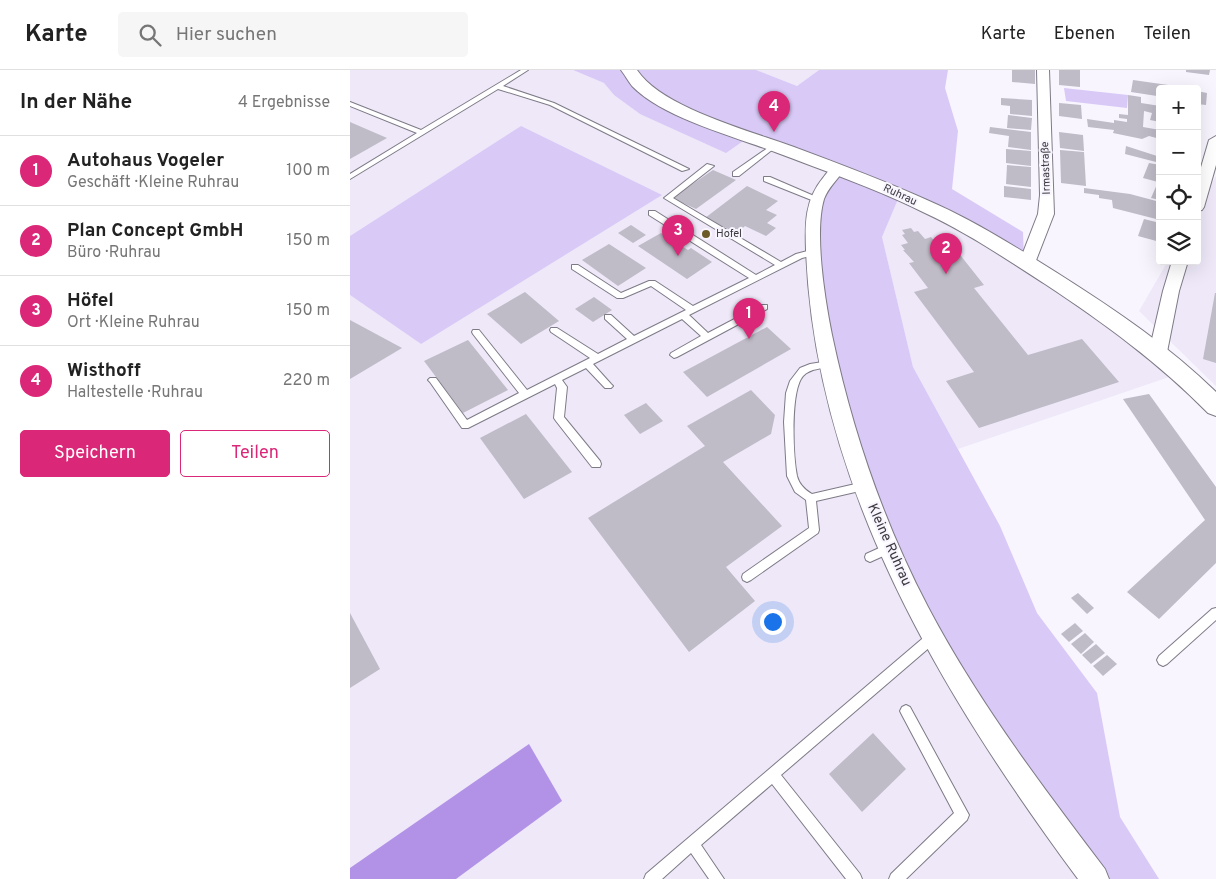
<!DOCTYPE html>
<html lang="de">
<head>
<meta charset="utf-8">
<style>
  body { margin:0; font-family:Overpass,sans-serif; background:#f6f6f6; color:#222 }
  .controls { position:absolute; right:15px; top:15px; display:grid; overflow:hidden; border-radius:5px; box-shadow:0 5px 20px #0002 }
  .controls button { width:45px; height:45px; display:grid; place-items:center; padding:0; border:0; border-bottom:1px solid #e0e0e0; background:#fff; color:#222; font:25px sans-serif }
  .you { position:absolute; left:422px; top:551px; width:18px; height:18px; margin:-12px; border:4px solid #fff; border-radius:50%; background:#1a73e8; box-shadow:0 0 0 8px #1a73e833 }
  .badge { display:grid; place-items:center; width:32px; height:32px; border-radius:50%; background:#db2777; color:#fff; font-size:16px; font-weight:700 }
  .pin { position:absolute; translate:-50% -41px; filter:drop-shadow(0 1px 2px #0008) }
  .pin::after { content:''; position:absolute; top:26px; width:18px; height:15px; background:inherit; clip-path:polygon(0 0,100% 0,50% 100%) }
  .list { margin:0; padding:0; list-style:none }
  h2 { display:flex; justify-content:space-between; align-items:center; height:65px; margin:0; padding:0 20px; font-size:21px }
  h2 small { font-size:16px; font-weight:400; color:#767676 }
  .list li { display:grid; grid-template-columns:32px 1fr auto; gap:15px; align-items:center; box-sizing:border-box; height:70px; padding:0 20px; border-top:1px solid #e0e0e0 }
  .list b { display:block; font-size:19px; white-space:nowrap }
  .list p { margin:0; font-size:16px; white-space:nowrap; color:#767676 }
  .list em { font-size:16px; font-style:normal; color:#767676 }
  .actions { display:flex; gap:10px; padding:15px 20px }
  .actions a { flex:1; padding:11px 0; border:1px solid #db2777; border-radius:5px; text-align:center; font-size:18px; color:#db2777 }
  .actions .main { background:#db2777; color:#fff }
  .icon { flex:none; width:28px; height:28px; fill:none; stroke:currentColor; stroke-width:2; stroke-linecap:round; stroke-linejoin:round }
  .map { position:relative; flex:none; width:866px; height:809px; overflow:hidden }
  header { display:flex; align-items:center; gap:30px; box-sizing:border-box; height:70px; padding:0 25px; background:#fff; border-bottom:1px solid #e0e0e0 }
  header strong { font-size:24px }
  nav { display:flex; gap:28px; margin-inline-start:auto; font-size:18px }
  .search { width:350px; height:45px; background:#f6f6f6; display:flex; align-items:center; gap:12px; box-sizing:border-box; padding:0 18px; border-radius:5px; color:#767676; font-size:19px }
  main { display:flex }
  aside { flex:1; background:#fff }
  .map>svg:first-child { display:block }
  .built { fill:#eee8f8 }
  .green { fill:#d9c9f7 }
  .water { fill:#b292e7 }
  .building { fill:#bfbbc7 }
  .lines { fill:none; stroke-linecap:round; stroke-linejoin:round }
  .service-casing { stroke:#7e7a86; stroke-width:2 }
  .minor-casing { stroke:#7e7a86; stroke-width:2 }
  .tertiary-casing { stroke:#7e7a86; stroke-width:2 }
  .service { fill:#fff; fill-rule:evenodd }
  .minor { fill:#fff; fill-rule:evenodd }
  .tertiary { fill:#fff; fill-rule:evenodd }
  .poi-dot { fill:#6c5b29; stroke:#f8f5ff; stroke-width:2 }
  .labels { text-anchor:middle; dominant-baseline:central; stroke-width:4; stroke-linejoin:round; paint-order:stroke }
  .far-street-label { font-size:11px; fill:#3b393e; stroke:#f8f5ff }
  .far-poi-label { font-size:11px; fill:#3b393e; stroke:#f8f5ff; text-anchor:start }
  .street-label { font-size:14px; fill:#3b393e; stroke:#f8f5ff }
</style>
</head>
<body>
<header>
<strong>Karte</strong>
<div class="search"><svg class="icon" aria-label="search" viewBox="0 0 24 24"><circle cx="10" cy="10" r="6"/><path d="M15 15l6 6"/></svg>Hier suchen</div>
<nav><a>Karte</a><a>Ebenen</a><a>Teilen</a></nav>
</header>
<main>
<aside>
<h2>In der Nähe<small>4 Ergebnisse</small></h2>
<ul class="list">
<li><span class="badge">1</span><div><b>Autohaus Vogeler</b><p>Geschäft · Kleine Ruhrau</p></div><em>100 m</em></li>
<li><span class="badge">2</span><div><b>Plan Concept GmbH</b><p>Büro · Ruhrau</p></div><em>150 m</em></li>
<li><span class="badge">3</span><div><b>Höfel</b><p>Ort · Kleine Ruhrau</p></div><em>150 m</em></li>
<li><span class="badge">4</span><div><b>Wisthoff</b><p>Haltestelle · Ruhrau</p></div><em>220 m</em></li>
</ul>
<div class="actions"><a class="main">Speichern</a><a>Teilen</a></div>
</aside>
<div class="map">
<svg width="866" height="809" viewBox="0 0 866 809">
  <rect width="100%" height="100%" fill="#f8f5ff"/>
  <!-- built -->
  <g class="built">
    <path d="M0 0H223L254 13 264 25 290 44 396 69 484 100 741 809H0V225L71 274 171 56 0 166Z"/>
    <path d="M406 0H469L447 16Z"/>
    <path d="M866 106V316L789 241 818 191H847V139Z"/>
    <path d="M549 127 628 165 828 304 608 379 563 297 532 167Z"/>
  </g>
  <!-- green -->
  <g class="green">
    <path d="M223 0H278L291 20 396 69 376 83 290 44 264 25 254 13Z"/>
    <path d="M282 0H406L447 16 469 0H598L595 18 608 61 602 119 673 162 674 189 464 89 318 31Z"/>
    <path d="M714 18 778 25 777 38 716 31Z"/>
    <path d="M171 56 312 125 71 274 0 225V166Z"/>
    <path d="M488 102 549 127 532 167 563 297 650 456 687 543 747 623 770 747 809 809H754L675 709 540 477 481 295 467 149 475 120Z"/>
  </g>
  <!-- water -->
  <path class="water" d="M179 674 212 731 106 809H0V798Z"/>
  <!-- building -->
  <g class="building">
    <path d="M662 0H685V14L662 12Z"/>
    <path d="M709 0H730V17L709 15Z"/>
    <path d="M836 0H860L859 5 836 2Z"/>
    <path d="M783 10 818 15 829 19H808L807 26 781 22Z"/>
    <path d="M847 21 857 23 856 35 847 34Z"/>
    <path d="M778 25 791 27V33L810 36V52L800 50 802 43 794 41 793 57 810 60V69L799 66 792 69 763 63 764 60 738 57 737 49 764 53V50L777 52V49L769 48V44L778 45Z"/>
    <path d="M651 28 682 30V46L660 44V36L651 35Z"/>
    <path d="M709 33 731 35 732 49 709 46Z"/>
    <path d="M658 45 682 48 681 60 657 58Z"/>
    <path d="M0 52 37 68 0 89Z"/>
    <path d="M640 57 681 62V80L658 77 659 66 639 63Z"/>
    <path d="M709 62 733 65 734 81 710 78Z"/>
    <path d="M776 76 807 86 810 79V93L775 84Z"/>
    <path d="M656 79 681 81V96L656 93Z"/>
    <path d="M710 80 734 82 736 116 711 113Z"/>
    <path d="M799 93 810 95V130L801 128 808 112 793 108Z"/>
    <path d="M657 95 681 97V117L656 114Z"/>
    <path d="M363 100 386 110 346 139 322 128Z"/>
    <path d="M397 116 428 131 416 140 427 145 417 153 426 158 416 166 395 156 387 163 355 148Z"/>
    <path d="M654 116 681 119V130L654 127Z"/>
    <path d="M734 118 780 124 810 132V150L763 138 762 130 749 128V125L734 123Z"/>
    <path d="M794 149 810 153V172L788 166Z"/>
    <path d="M281 155 296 165 283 173 268 163Z"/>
    <path d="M561 158 564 162 568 161 575 169 581 167 595 184 607 181 634 215 624 218 678 285 732 269 769 312 629 358 596 311 624 302 564 222 578 218 559 193 564 192 553 180H555L551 175 558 173 552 165 555 164 552 160Z"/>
    <path d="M311 163 338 180 341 178 362 192 337 209 288 176Z"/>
    <path d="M259 174 296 198 268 216 232 190Z"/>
    <path d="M175 222 209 251 171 274 137 244Z"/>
    <path d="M865 223H866V293L853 289Z"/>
    <path d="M244 227 262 240 243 252 225 239Z"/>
    <path d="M0 250 52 278 0 309Z"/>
    <path d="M417 257 441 279 357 327 333 302Z"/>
    <path d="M118 270 158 320 113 343 74 291Z"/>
    <path d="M401 320 425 345 421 364 373 392 432 456 376 497 405 531 339 582 238 448 355 376 337 356Z"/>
    <path d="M799 324 866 417V493L809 549 777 522 855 450 773 329Z"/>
    <path d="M296 333 313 351 290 364 274 345Z"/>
    <path d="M176 344 222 402 174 429 130 368Z"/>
    <path d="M728 523 744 538 737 544 721 528Z"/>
    <path d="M0 543 30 599 0 618Z"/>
    <path d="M725 553 733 561 719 572 711 564Z"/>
    <path d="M735 563 744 572 731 584 721 574Z"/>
    <path d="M746 574 755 583 741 594 732 585Z"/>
    <path d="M757 585 767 594 753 606 743 596Z"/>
    <path d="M523 663 556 699 512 742 479 704Z"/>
  </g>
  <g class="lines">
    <!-- service casing -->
    <g class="service-casing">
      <g id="service">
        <path d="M171 0H178L153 16 204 33 339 99 332 101 200 35 148 19 0 109V104L67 63 0 36V32L71 60Z"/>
        <path d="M422 75 427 76 389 106H383V102Z"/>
        <path d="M357 94 364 96 323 128 431 192 446 184 465 179 469 182 468 184 452 188 339 245 358 263 411 235H417V239L327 287 324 288 320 285 321 283 351 266 332 249 243 294 261 314 263 316 261 318H255L236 298 212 310 217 317 214 347 250 391 251 394 250 397H242L206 351 204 348 207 318 205 314 118 358H112L80 312 78 310 80 308H86L117 350 169 323 123 264 122 262 123 260H129L177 320 240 288 201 262 200 260 201 258H207L248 284 277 269 255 249V245H261L284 266 336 240 301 216 273 228H267L222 199V195H228L271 223 299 211H305L343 236 399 208 299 145V141H305L406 205 425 195 314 128Z"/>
        <path d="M414 107H420L471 129 467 131H464L414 111Z"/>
        <path d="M479 291 482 292 483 294 482 296C473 299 460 298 453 306 440 321 443 386 447 406 449 414 455 420 462 424L514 412 518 413 519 416 518 419 514 420 466 431 469 460 468 463 401 510 397 512 393 510 392 507 393 504 459 458 456 430 445 422 437 406 434 352 436 323 440 311 450 298 460 294Z"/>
        <path d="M538 474 542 476 543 479 542 482 520 492 516 490 515 487 516 484Z"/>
        <path d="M866 538V550L817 594 813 596 809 594 807 590 809 586 862 539Z"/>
        <path d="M583 562 587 563 589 567 587 571 431 705 510 804 512 809H496L422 714 351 775 374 809H359L341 783 312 809H294L296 804 579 563Z"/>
        <path d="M556 635 560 637 619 745 617 750 556 809H539L541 804 604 743 552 645 550 641 552 637Z"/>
      </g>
    </g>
    <!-- minor casing -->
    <g class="minor-casing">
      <g id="minor">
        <path d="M687 0H699L704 144 685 193 683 197 677 198 671 197 669 193 688 144 690 125Z"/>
        <path d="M866 66V95L854 137 852 140 847 141V111L859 70Z"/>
        <path d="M487 96 492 97 494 100C488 109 478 118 474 129 464 163 475 230 482 265 502 360 533 451 578 537 627 630 691 715 755 799L759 809H728C592 625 465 416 456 180 455 153 455 130 473 108 477 103 480 97 487 96Z"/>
        <path d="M822 191H838L829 221 817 282 814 286 808 288 802 286 799 282 813 221Z"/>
      </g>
    </g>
    <!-- tertiary casing -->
    <g class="tertiary-casing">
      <path id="tertiary" d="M271 0H287C312 38 401 61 444 77 492 95 541 113 588 135 632 155 672 181 712 206 767 241 820 277 866 322V346L858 343C809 293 754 253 695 214 656 189 618 163 575 143 527 119 475 101 425 82 383 66 313 48 282 16 278 11 275 5 271 0Z"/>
    </g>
    <!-- service -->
    <use href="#service" class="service"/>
    <!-- minor -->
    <use href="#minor" class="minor"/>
    <!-- tertiary -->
    <use href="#tertiary" class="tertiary"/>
  </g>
  <!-- markers -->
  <circle class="poi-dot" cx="356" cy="164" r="5"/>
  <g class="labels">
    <!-- far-street labels -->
    <g class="far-street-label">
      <text transform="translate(696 98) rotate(-92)">Irmastraße</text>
      <text transform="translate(550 125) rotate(25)">Ruhrau</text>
    </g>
    <!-- far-poi labels -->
    <g class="far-poi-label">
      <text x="366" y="164">Hofel</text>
    </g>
    <!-- street labels -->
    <g class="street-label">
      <text transform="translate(539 475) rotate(66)">Kleine Ruhrau</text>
    </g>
  </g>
</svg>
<div class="controls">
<button>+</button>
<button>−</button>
<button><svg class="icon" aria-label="locate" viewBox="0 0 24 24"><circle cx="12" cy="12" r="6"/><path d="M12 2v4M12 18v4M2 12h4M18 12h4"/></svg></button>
<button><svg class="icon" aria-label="layers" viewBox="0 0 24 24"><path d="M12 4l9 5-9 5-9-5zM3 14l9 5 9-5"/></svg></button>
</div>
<div class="you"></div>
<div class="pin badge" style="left:399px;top:269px">1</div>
<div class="pin badge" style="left:596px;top:204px">2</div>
<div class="pin badge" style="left:328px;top:186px">3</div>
<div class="pin badge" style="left:424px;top:62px">4</div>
</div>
</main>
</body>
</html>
